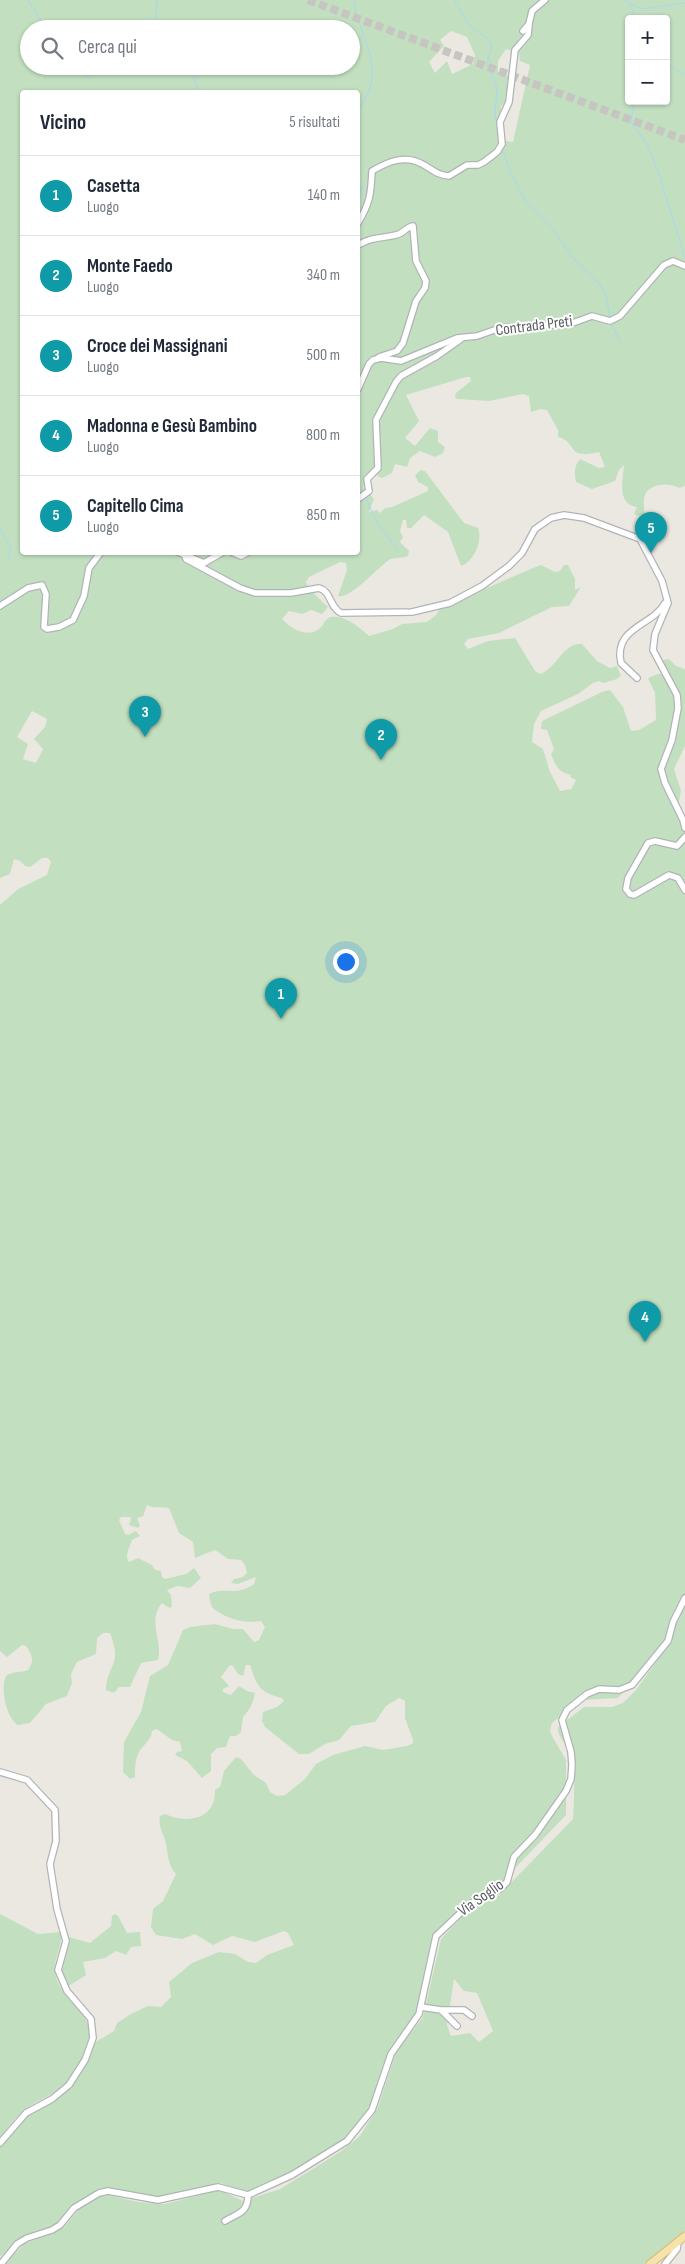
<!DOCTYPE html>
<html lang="it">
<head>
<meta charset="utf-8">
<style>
  body { margin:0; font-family:"Sofia Sans Condensed",sans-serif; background:#f2f2f3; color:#1f2937 }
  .controls { position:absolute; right:15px; top:15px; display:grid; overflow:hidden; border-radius:5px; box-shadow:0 1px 4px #0004 }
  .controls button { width:45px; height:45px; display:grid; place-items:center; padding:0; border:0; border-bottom:1px solid #e0e1e3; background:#fff; color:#1f2937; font:25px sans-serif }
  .you { position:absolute; left:345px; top:961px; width:18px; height:18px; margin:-12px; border:4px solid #fff; border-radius:50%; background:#1a73e8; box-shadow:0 0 0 8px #1a73e833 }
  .badge { display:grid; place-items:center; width:32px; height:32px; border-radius:50%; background:#db2777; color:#fff; font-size:16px; font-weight:700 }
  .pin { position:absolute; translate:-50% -41px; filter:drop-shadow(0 1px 2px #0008) }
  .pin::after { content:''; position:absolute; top:26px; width:18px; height:15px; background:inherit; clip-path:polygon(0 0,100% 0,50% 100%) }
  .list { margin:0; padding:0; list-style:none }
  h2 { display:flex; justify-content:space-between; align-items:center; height:65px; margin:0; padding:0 20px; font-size:21px }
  h2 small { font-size:16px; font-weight:400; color:#747a83 }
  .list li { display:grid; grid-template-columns:32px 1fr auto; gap:15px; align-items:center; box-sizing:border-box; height:80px; padding:0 20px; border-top:1px solid #e0e1e3 }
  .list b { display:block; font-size:19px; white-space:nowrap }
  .list p { margin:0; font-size:16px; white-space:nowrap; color:#747a83 }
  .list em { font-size:16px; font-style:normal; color:#747a83 }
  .icon { flex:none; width:28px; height:28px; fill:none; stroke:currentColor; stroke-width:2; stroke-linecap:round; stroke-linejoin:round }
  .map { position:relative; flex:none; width:685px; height:2264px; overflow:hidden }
  .search { position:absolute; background:#fff; box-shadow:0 1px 4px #0004; left:20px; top:20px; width:340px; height:55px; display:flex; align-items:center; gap:12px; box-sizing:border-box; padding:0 18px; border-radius:28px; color:#747a83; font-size:19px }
  .panel { position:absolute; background:#fff; box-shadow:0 1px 4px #0004; left:20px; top:90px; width:340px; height:465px; border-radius:5px }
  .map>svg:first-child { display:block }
  .green { fill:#c2e0c0; fill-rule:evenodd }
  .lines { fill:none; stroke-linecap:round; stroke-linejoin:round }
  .stream { stroke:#a8d7f4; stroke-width:1 }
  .highway-tunnel { stroke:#c7c5c1; stroke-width:8; stroke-dasharray:8 4; stroke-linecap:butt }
  .minor-casing { stroke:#b1b4b7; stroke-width:8 }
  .major-casing { stroke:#dfb665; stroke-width:9 }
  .minor { stroke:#fff; stroke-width:5.5 }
  .major { stroke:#f4e4ac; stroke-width:7 }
  .labels { text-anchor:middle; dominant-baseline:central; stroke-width:4; stroke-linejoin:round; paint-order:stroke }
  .street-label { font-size:16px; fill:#5a5d60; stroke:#fff }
</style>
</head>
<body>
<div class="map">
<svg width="685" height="2264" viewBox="0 0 685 2264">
  <rect width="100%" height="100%" fill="#ebe8e1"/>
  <!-- green -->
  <g class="green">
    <path d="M0 0H685V486L679 488C669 482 647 483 644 498 643 504 645 509 644 514L638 516 634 514 637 507C616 504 623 479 624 465L619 470 615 481 592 489 576 482C574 473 574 466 580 459L599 468 605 467 599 452C564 460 579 442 558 437V430L547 410 541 409 531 412 529 396 523 394 489 401 457 399 455 397 456 393 471 381 470 377H466L406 395 419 421 405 438 415 446 430 428 438 431V442L445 447 443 453 435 457 420 451 410 458 407 467 395 464 392 473 382 478 374 474 365 481 363 487 374 499 369 512 377 510 380 513 385 508 392 507 428 491V487L418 482 415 475 421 470 425 471 464 523 478 528C483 540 474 562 461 566L448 532 424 515 411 528H407L406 520H403L400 531 403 537 400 542 409 551 408 556C401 559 394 557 389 560 377 568 351 599 338 596L347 570 346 563 340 562 309 577 306 582 310 590 328 607 322 614 311 610 302 614 289 611 282 619C291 629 308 639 320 628 325 624 324 619 331 617 345 615 359 627 369 636L393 629 402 624 427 622 436 615 440 608 533 568 541 565 555 572 560 571 564 565H568L575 579V590L581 587 569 606 552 607 499 633 468 639 464 644 468 649 488 641 515 638 535 671 540 674C558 667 563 642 582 644L597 661 610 668 617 666 621 676 617 679 603 683 599 681 593 683 578 694 541 711 534 724 532 742 543 749 550 772 560 791 571 789 576 780 570 777 571 775C559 773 555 765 551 754L554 749 547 730 541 729 542 721 602 692 610 690 623 707 631 731 639 730 656 720 655 693 648 678 658 674H669L663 660 669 659 676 666 685 669V746L674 769 681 791 678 806 685 826V1594L674 1612 665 1640 618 1698 581 1700 552 1723 550 1730 552 1736 566 1760V1815L493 1891 468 1901 437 1931 433 1939 427 1959 416 2014 390 2048 368 2112 346 2139 295 2172 247 2193 221 2183 164 2197 101 2188 74 2204 55 2225 20 2239 0 2257V2145L26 2116 57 2098 74 2084 87 2062 94 2043 114 2031 117 2023 131 2014 148 2006 161 2007 171 1997 169 1982 192 1963 219 1952 235 1954 248 1962 256 1963 267 1955 294 1945 288 1933 284 1931 255 1942 232 1936 213 1945 195 1934 182 1939 156 1935 151 1927 153 1909 163 1901 176 1874C166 1862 169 1853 165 1840 162 1831 158 1825 160 1816L165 1814C186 1824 216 1820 215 1790L220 1787 224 1771 236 1757 241 1759 254 1775 266 1783 270 1792 277 1796 285 1795 305 1779 316 1764 333 1755 365 1746 383 1750 407 1746 413 1743V1740L405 1718V1701L399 1698 386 1706 375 1722 351 1726 339 1740 325 1744 309 1754H299L265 1727 262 1721 263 1712 277 1707 284 1701 282 1698C259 1692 257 1686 250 1665H246L243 1676 238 1674 233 1666 230 1665 221 1677 229 1686 223 1689V1692L231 1695 239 1686 247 1691 255 1693C253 1704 250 1709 243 1717L241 1732 236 1736H230L226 1747 217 1748 211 1754V1771L202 1778 187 1761 175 1755 177 1752 182 1751 180 1742 172 1740 157 1729 152 1731C152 1739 143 1745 139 1752 135 1759 135 1769 135 1777L130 1779 123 1772 124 1742 141 1712 150 1676 168 1665 183 1630 190 1627 215 1624 233 1629H243L254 1642 259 1640 265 1627 261 1621C246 1624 226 1619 214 1609 210 1605 210 1599 209 1594 225 1586 236 1597 254 1584L256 1577 238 1584 231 1583 234 1579 243 1577 247 1573 245 1565 241 1560 228 1559 215 1550 195 1558 193 1542 179 1533 169 1508C161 1506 154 1509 147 1505L143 1516 137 1518 140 1526 138 1528 129 1525 131 1519 130 1517H121L119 1520 125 1534 128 1535 136 1531 140 1536 132 1540C130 1547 124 1555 129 1562L138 1558 152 1565 155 1570 161 1571 162 1577 165 1579 186 1574 194 1568 201 1578 190 1588 178 1586 167 1590 171 1595 172 1607 169 1608 162 1603C147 1621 163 1640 158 1660L141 1663 130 1687H119L114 1693 106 1690C107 1664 123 1666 110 1633H103L97 1638 96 1654 77 1662 71 1674 72 1683 67 1696 46 1704 30 1723 18 1725C6 1718 0 1688 6 1676 11 1671 21 1673 28 1670 35 1660 32 1655 26 1646L22 1645 7 1657 0 1651V905L18 889 47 875 51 862 48 858H42L30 867 25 866 20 861 14 859 10 874 0 878ZM629 19H666V101H629ZM29 29H351V66H29ZM451 31 467 37 475 55 473 64 452 74 447 61 435 73 429 62 444 46 440 40ZM506 49 519 52 520 61 530 65 513 142 500 140 501 106 507 103 508 76 498 72V61ZM22 92H358V552H22ZM32 711 47 719 45 727 34 739 43 749 36 763 23 759 28 744 17 737Z"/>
    <path d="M685 1602V2233L645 2264H4L24 2244 64 2227 79 2209 98 2197 108 2195 138 2202 165 2204 220 2190 243 2201 280 2189 340 2152 360 2136 378 2107 396 2052 423 2017 441 1939 472 1906 498 1896 573 1819C574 1810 575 1767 573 1758 571 1747 556 1738 558 1727L584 1707H612L623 1703 636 1690 668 1645ZM454 1979 464 1991 477 1993 493 2031 479 2042 470 2033 451 2036 447 2025Z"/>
    <path d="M0 1914 38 1934 61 1932C63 1948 51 1961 56 1977 62 1996 78 2004 86 2020 97 2039 78 2072 64 2085 52 2096 38 2100 25 2109 16 2117 7 2128 0 2138Z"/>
    <path d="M115 1914 118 1916 127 1933 140 1932 141 1946 131 1947 126 1955 116 1951 105 1958 83 1962 86 1975 67 1987C58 1966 60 1958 66 1936L90 1943 111 1926 112 1916Z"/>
  </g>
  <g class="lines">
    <!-- stream -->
    <g class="stream">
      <path d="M28 0 46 29"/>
      <path d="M157 0 155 23 160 29"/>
      <path d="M354 0C356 29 380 58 370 88 367 96 362 104 358 112"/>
      <path d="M454 0 469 25 489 40 492 45 487 64 497 88 495 114 499 137"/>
      <path d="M623 0 642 9 685 3"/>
      <path d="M630 6 637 19"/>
      <path d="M666 60 672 67 685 74"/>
      <path d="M76 66 90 79"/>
      <path d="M190 66 199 92"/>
      <path d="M634 101 631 123 647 144 659 174 685 258"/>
      <path d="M502 148 508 166 526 202 552 228 573 258 599 283 606 295 610 318"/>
      <path d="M358 173 361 188 358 207"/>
      <path d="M611 324 620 341"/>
      <path d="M358 488 363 493"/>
      <path d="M365 496 376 521 398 550"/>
      <path d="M0 529 11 548 8 558"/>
    </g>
    <!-- highway-tunnel -->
    <path class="highway-tunnel" d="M308 0 685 140"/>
    <!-- minor casing -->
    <g class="minor-casing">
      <g id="minor">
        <path d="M523 31 529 24 532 11 545 0"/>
        <path d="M358 223C370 203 371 194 372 171 389 161 406 154 424 165 433 170 437 175 449 176L467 165H478L484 162 497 152 502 144 500 122 509 102 515 50 528 35 529 24"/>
        <path d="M358 245C374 236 379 239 396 235 403 234 406 227 413 226L416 261 426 281 425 288 416 301 403 343 397 351 379 357"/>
        <path d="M358 389 369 364 373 360 381 358 401 361 457 338 477 336 500 328 570 324 592 316 610 321 620 316 664 265 673 261 685 266"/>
        <path d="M358 499 369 491 367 479 378 468 376 420 396 382 401 376 437 356 461 339"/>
        <path d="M178 552 204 563 223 552"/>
        <path d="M231 552 241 556 249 552"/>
        <path d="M185 556 186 559 240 588 255 593H291L319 588C332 592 329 607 341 613L412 612 450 603 482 586 509 566 522 553 535 529 551 518 564 515 584 518 640 539 662 581 668 603 655 634 653 650 677 695 678 708 672 740 661 769 665 783 683 820 685 828"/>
        <path d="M0 606 28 588 42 585 46 594 44 627 47 629 59 627 73 620 84 596 89 568 101 552"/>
        <path d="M637 678 621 663C613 627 653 626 665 603"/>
        <path d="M685 837 677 846 655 841 648 843 628 878 626 889 630 894 634 895 669 875 678 878 685 890"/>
        <path d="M0 1772 27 1780 55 1810 56 1841 50 1864 57 1909 66 1941 58 1970 67 1991 91 2019 93 2038 85 2060 69 2085 52 2099 26 2113 0 2143"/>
        <path d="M421 2007 441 2010 457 2026"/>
        <path d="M443 2010H464L472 2016"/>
        <path d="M225 2221C238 2213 248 2213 248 2195"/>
        <path d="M1 2264 17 2244 27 2238 52 2230 60 2225 74 2208 99 2193 108 2191 158 2200 218 2187 248 2195 292 2175 347 2141 372 2110 391 2054 419 2014 436 1936 471 1903 500 1889 507 1882 514 1857 535 1835 566 1791 571 1779 572 1765 571 1752 562 1720 567 1710 587 1694 599 1689 619 1690 632 1685 668 1641 673 1622 685 1598"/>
        <path d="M665 2264 677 2249 678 2242"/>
      </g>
    </g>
    <!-- major casing -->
    <g class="major-casing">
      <path id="major" d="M650 2264 685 2236"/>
    </g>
    <!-- minor -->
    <use href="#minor" class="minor"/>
    <!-- major -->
    <use href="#major" class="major"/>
  </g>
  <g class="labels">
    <!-- street labels -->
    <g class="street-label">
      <text transform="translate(534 326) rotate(-7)">Contrada Preti</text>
      <text transform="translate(481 1898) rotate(-35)">Via Soglio</text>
    </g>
  </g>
</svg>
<div class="controls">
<button>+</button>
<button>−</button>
</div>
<div class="you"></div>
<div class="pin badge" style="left:281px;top:1019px;background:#0f9aa8">1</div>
<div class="pin badge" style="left:381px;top:760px;background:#0f9aa8">2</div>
<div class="pin badge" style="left:145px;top:737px;background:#0f9aa8">3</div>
<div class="pin badge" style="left:645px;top:1342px;background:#0f9aa8">4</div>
<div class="pin badge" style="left:651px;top:553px;background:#0f9aa8">5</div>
<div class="search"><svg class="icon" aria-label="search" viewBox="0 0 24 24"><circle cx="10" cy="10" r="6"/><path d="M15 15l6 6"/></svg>Cerca qui</div>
<section class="panel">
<h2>Vicino<small>5 risultati</small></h2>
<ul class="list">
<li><span class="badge" style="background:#0f9aa8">1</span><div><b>Casetta</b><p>Luogo</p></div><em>140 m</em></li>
<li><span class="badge" style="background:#0f9aa8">2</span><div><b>Monte Faedo</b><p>Luogo</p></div><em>340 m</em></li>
<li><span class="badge" style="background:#0f9aa8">3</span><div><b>Croce dei Massignani</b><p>Luogo</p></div><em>500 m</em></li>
<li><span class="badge" style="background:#0f9aa8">4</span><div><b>Madonna e Gesù Bambino</b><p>Luogo</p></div><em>800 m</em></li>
<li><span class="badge" style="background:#0f9aa8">5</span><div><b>Capitello Cima</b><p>Luogo</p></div><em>850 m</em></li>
</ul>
</section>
</div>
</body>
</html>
